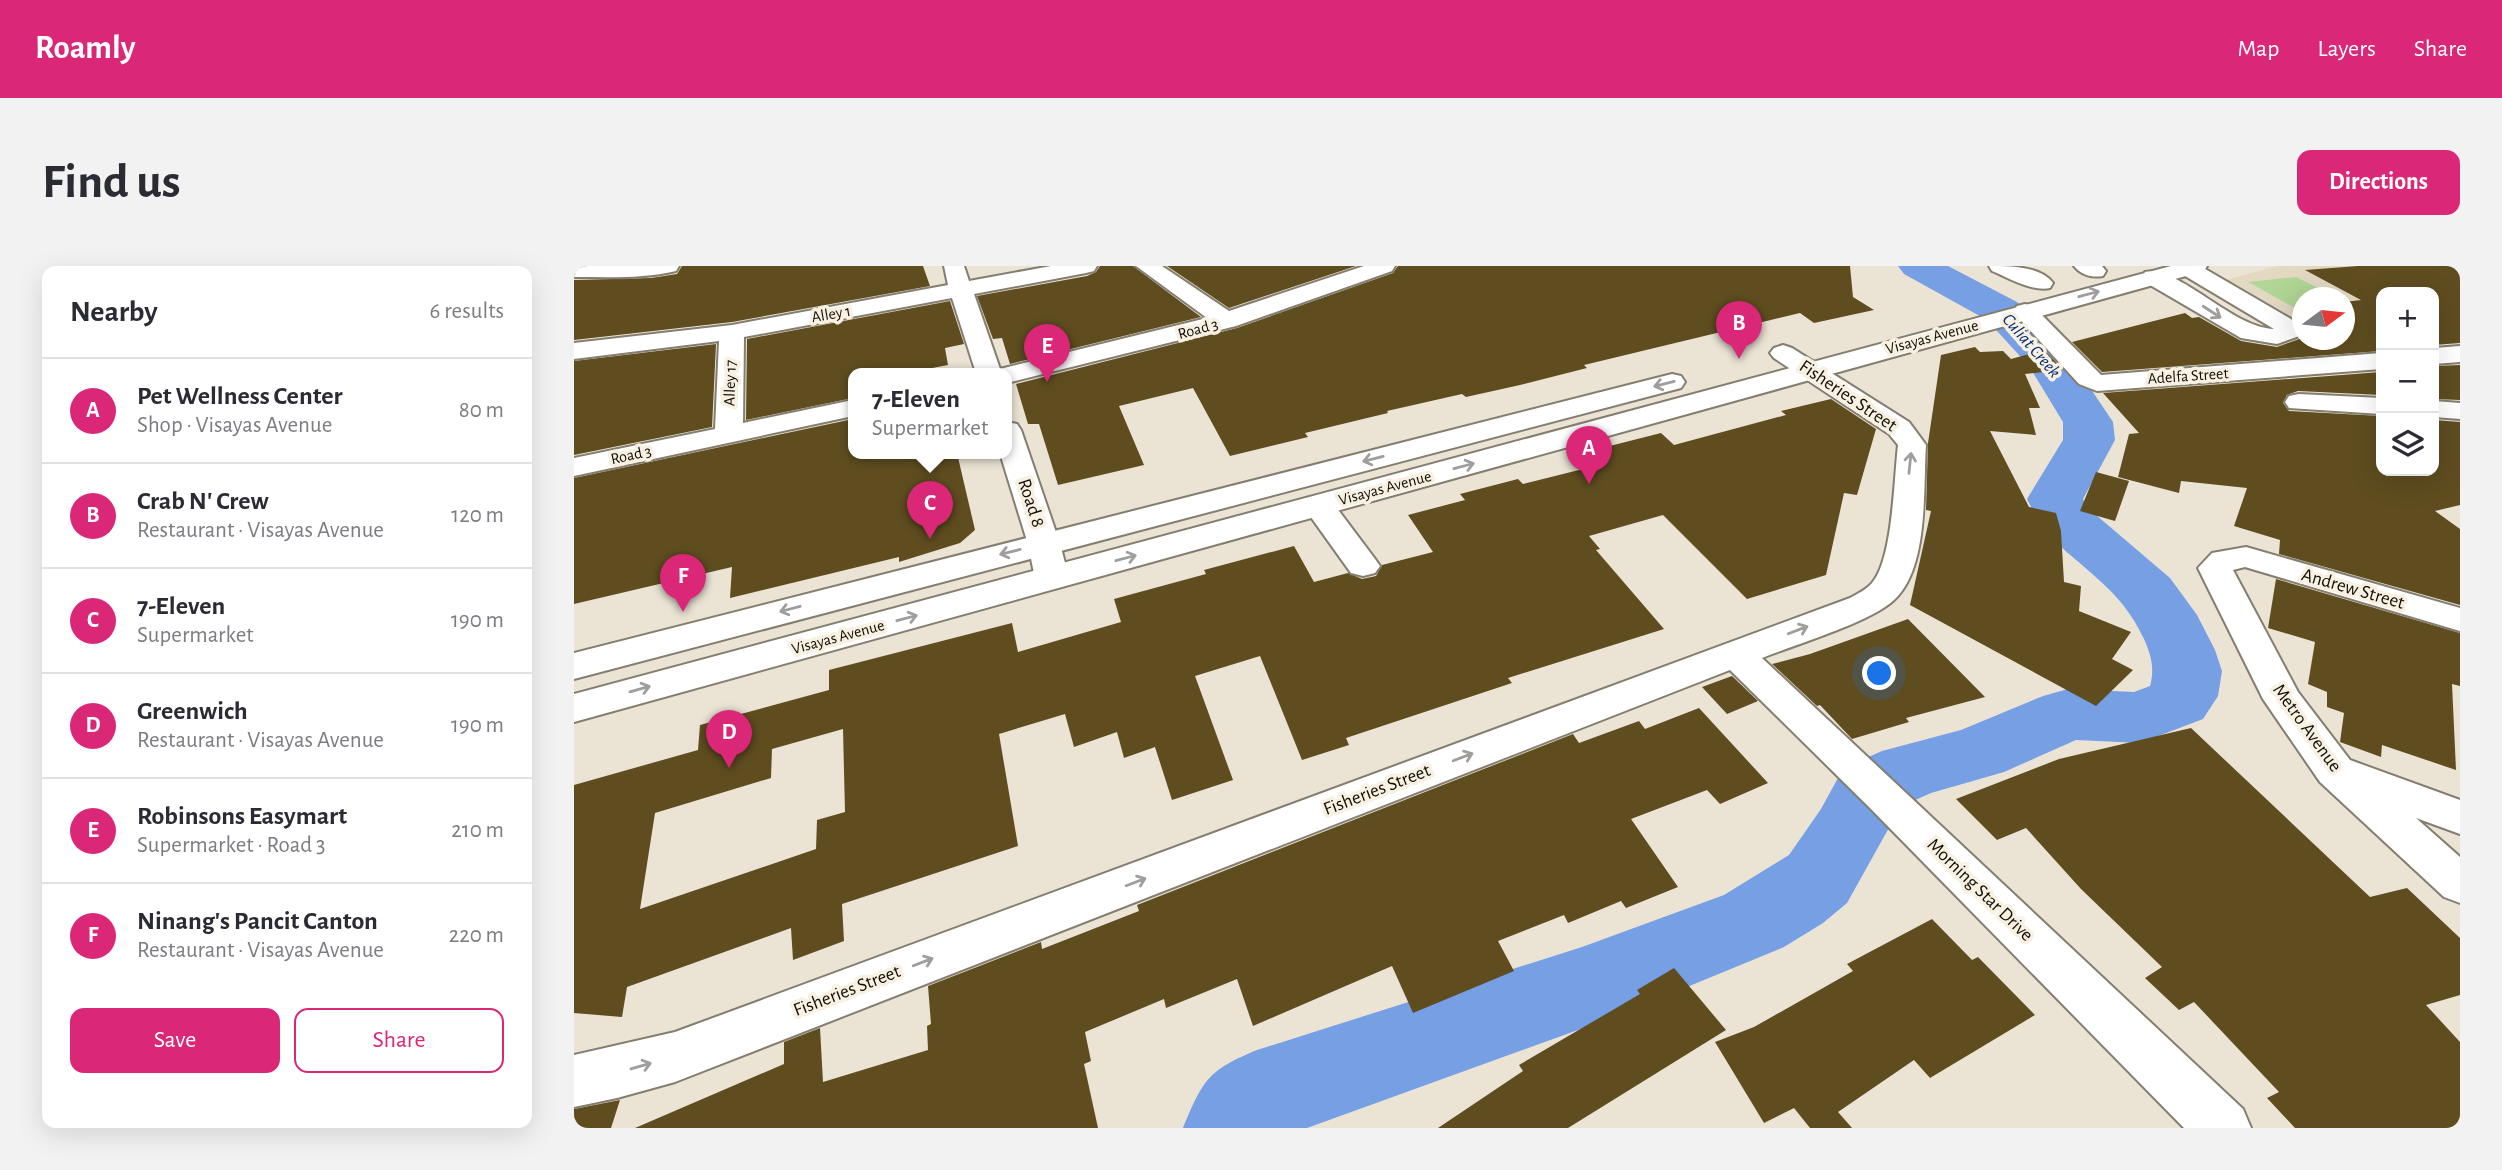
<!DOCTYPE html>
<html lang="en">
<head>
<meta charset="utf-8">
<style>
  body { margin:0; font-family:"Alegreya Sans",sans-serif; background:#f2f2f3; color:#2b2b33 }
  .controls { position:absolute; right:21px; top:21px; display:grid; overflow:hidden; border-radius:14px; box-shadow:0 7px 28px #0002 }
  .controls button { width:63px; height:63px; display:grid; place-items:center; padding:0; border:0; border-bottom:2px solid #e1e1e2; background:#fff; color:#2b2b33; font:35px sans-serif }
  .compass { position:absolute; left:1718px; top:21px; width:63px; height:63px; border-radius:50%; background:#fff; box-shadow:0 7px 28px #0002; rotate:75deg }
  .you { position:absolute; left:1306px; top:408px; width:24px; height:24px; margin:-18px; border:5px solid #fff; border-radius:50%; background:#1a73e8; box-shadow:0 0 0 10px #1a73e833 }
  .badge { display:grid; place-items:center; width:46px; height:46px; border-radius:50%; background:#db2777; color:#fff; font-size:23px; font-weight:700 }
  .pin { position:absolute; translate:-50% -58px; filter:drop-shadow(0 2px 4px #0008) }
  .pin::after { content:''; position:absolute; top:37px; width:24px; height:21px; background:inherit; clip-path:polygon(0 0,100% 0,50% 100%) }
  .popup { position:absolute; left:274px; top:102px; width:164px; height:91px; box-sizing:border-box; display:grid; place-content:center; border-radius:14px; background:#fff; filter:drop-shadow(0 2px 5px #0005); font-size:23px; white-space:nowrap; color:#7c7c81 }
  .popup b { font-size:26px; color:#2b2b33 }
  .popup::after { content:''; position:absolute; left:50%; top:100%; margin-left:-14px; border:14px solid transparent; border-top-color:#fff }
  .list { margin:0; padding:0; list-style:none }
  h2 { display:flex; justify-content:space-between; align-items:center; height:91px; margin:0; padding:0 28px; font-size:30px }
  h2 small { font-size:23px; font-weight:400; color:#7c7c81 }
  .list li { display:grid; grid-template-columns:46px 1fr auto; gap:21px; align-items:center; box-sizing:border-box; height:105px; padding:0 28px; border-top:2px solid #e1e1e2 }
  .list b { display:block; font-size:26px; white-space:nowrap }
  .list p { margin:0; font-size:23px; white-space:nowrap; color:#7c7c81 }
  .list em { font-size:23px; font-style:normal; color:#7c7c81 }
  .actions { display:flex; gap:14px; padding:21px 28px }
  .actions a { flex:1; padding:16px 0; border:2px solid #db2777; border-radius:14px; text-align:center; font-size:24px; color:#db2777 }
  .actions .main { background:#db2777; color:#fff }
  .icon { flex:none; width:38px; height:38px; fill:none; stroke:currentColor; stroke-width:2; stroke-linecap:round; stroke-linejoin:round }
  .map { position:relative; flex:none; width:1886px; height:862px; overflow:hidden; border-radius:14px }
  header { display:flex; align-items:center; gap:42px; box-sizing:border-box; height:98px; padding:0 35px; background:#db2777; color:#fff }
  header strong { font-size:33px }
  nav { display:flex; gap:38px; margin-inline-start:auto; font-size:24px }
  .intro { display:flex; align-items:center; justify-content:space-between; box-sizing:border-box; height:168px; padding:0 42px }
  h1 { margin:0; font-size:49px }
  .button { padding:18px 32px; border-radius:14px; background:#db2777; color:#fff; font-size:24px; font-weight:700 }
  main { display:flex; gap:42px; padding:0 42px }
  aside { flex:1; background:#fff; border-radius:14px; box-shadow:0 7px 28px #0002 }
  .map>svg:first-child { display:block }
  .built { fill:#e3d9c3 }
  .green { fill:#b1d796 }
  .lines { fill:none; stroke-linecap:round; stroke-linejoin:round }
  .river { fill:#769fe4; fill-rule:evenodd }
  .building { fill:#5f4d20; fill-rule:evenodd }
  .minor-casing { stroke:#847e70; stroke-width:4 }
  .major-casing { stroke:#847e70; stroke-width:4 }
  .minor { fill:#fff; fill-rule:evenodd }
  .major { fill:#fff; fill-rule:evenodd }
  .oneway { stroke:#9f9e9c }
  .labels { text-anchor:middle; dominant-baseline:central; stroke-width:7; stroke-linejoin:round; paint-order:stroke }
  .far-street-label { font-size:16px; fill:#100d08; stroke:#f8f1e2 }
  .far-water-label { font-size:18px; font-style:italic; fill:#002977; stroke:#f8f1e2 }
  .street-label { font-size:19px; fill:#100d08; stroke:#f8f1e2 }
</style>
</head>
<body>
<header>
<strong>Roamly</strong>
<nav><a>Map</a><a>Layers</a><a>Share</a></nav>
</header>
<div class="intro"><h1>Find us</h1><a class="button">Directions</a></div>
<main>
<aside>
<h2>Nearby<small>6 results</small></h2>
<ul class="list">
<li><span class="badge">A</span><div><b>Pet Wellness Center</b><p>Shop · Visayas Avenue</p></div><em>80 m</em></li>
<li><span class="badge">B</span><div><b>Crab N' Crew</b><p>Restaurant · Visayas Avenue</p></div><em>120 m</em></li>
<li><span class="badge">C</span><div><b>7-Eleven</b><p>Supermarket</p></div><em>190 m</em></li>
<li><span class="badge">D</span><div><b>Greenwich</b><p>Restaurant · Visayas Avenue</p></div><em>190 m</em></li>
<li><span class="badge">E</span><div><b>Robinsons Easymart</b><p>Supermarket · Road 3</p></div><em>210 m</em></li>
<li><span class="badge">F</span><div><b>Ninang's Pancit Canton</b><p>Restaurant · Visayas Avenue</p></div><em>220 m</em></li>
</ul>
<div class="actions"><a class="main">Save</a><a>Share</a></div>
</aside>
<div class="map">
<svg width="1886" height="862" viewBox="0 0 1886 862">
  <rect width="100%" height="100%" fill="#ebe4d5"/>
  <!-- built -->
  <path class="built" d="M1703 0H1849L1886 71 1860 72V26H1807V75L1754 78 1746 74H1770V32H1728V63L1648 15Z"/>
  <!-- green -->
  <path class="green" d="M1722 11 1762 31 1728 32V46L1674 16Z"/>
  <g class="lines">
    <!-- river -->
    <path class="river" d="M1324 0H1374L1443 36 1490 83 1539 156 1541 174 1509 233 1515 243 1596 312 1623 349 1641 384 1648 405 1644 430 1629 453 1566 477 1502 474 1430 506 1357 527 1337 536 1321 551 1273 637 1249 657 1210 681 1040 751 733 862H609C629 814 634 804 683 784L1008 681 1150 629 1215 589 1247 543 1264 512 1283 496 1308 485 1387 464 1469 430 1494 423 1560 426 1576 420C1581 402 1577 389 1570 373 1546 321 1509 305 1472 266 1464 257 1459 244 1453 233L1489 174V156L1455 100 1413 54 1330 8Z"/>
  </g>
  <!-- building -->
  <g class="building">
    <path d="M108 0H349L356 20 158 56 0 74V14L77 12 103 8Z"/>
    <path d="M526 0H559L627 51 436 98 428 72 419 73 403 30 513 10 522 6Z"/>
    <path d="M593 0H782L655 42Z"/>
    <path d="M824 0H1276L1279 31 1300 44 1240 57 1226 47 1010 99 1013 102 946 119 892 131 888 128 813 145 814 147 731 167 734 171 656 190 619 122 545 140 570 199 484 219 465 158H454L442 118 663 62 819 7Z"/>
    <path d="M1784 0H1886V77L1860 79V26H1807V85L1528 106 1498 76 1611 47 1618 52 1625 51 1667 75 1703 81 1728 72 1770 74V36L1787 34 1731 4Z"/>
    <path d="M376 35 390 78 371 82 374 99 332 107H279V132L172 154 173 73Z"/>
    <path d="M142 78 138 161 0 189V95Z"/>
    <path d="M1401 81 1406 86 1429 85 1437 93 1470 84 1489 104 1451 108 1466 142H1455L1462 169 1416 165 1455 241 1482 247 1487 265 1490 316 1507 320 1505 345 1557 366 1538 393 1559 404 1522 440 1336 339 1357 245 1352 244 1354 177 1367 89Z"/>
    <path d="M1886 99V134L1860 133V100Z"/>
    <path d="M1807 106V129L1724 125 1713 129 1709 137 1715 145 1807 150V205H1860V154L1886 156V239L1861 245 1886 263V339L1705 288 1706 274 1660 260 1673 222 1607 215 1605 227 1544 211 1555 168 1565 167 1529 127Z"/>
    <path d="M1257 133 1302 163 1283 229 1270 227 1252 309 1173 333 1089 249 1015 270 1026 283 1022 284 1090 363 934 412 938 417 772 472 775 479 728 494 686 390 621 410 659 514 598 534 581 481 550 492 543 466 500 481 491 448 425 468 444 580 268 638 270 675 219 694 217 662 53 721 48 751 0 747V519L124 484 126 459 255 424V404L438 357 444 386 547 356 540 333 632 308 630 304 720 280 740 316 774 307 788 313 802 310 808 299 859 286 834 249 891 234 886 228 944 213 949 218 1033 197 1020 184 1087 167 1100 179 1212 149 1207 145ZM269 463 271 546 243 554 242 583 66 643 81 547 197 512 198 483Z"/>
    <path d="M279 153V187H383L401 264 386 277 325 296V291L156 332 158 301 0 338V212Z"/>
    <path d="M1522 206 1555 215 1541 255 1506 245Z"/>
    <path d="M1702 313 1886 367V420L1878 418 1882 504 1808 479 1807 491 1766 476 1770 447 1753 441V426L1734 418 1741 376 1694 362Z"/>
    <path d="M1334 353 1411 431 1332 452 1335 456 1278 473 1246 439 1243 440 1198 398 1236 388Z"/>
    <path d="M1158 410 1184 435 1153 448 1128 421Z"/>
    <path d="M1125 442 1194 517 1146 538 1133 524 1057 553 1104 621 1052 642 1047 635 994 657 990 649 924 675 940 705 839 747 818 700 679 760 663 713 592 742 590 733 511 766 517 795 510 798 524 862H61L210 798V776L246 762 249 816 354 784 353 760 357 758 354 720 467 676 468 683 565 645 563 639 999 468 1005 477 1065 455 1071 463Z"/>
    <path d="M1617 462 1796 631 1833 622 1886 672V729L1852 739 1886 776V862H1721L1693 832 1705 826 1620 736 1605 744 1571 712 1588 701 1507 623 1452 562 1423 574 1382 533 1485 493Z"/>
    <path d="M1358 653 1398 694 1404 691 1461 749 1356 812 1340 794 1264 846 1278 862H1236L1220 842 1190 857 1141 776 1180 761 1279 705 1273 698Z"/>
    <path d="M1100 702 1152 764 994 862H864L949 805 945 799 1066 728 1063 724Z"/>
    <path d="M46 834 37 862H0V843Z"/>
  </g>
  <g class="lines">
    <!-- minor casing -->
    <g class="minor-casing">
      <g id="minor">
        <path d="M0 0H105L102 5C69 13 34 11 0 11Z"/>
        <path d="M370 0H390L395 15 477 0H523L520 5 512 7 400 28 426 103 633 52 562 0H588L655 45 790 0H821L818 5 662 60 433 117V107H402L378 32 170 71 169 157 279 134V150L0 210V192L141 163 145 75 0 93V77L158 59 374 19Z"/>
        <path d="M1415 0C1435 0 1467 0 1479 17L1476 22C1458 26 1435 12 1418 5Z"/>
        <path d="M1500 0H1528L1532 5 1529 10C1518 12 1507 9 1500 0Z"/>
        <path d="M1604 0H1626L1717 53 1728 65V69L1703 78 1667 72 1571 16 1568 11 1571 6C1606 0 1658 62 1700 63L1606 7Z"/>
        <path d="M1451 38 1459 40 1527 109 1807 87V103L1523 125 1505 118 1443 50 1439 45 1443 40Z"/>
        <path d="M1209 79 1218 82 1335 156 1352 179C1349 223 1355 302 1320 334 1297 356 1220 379 1188 392L1669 843 1677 862H1610L1295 541 1156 404 101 816 43 832 0 841V789L101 766 1276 332C1283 328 1292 324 1298 317 1319 293 1320 212 1324 179L1315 168 1200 92 1196 87 1200 82Z"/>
        <path d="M1886 80V96L1860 98V82Z"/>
        <path d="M1725 128 1807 132V148L1715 142 1711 136 1715 130Z"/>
        <path d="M1860 135 1886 137V153L1860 151Z"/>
        <path d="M433 156 443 158 447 164 486 278 495 312 490 319 478 322 466 319 461 312 454 278 426 187H433Z"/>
        <path d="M745 231 756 233 801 293 806 300 801 307 789 310 777 307 729 240 734 233Z"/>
        <path d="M1672 281 1886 342V365L1671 301 1659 304 1724 426 1776 494 1886 534V568L1842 552 1886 591V637L1870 631 1746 516 1689 433 1624 302 1638 287Z"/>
      </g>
    </g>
    <!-- major casing -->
    <g class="major-casing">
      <g id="major">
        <path d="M1597 0H1633L1630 5 0 456V428Z"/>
        <path d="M1098 108 1107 110 1111 116 1107 122 0 413V387Z"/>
      </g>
    </g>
    <!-- minor -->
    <use href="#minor" class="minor"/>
    <!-- major -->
    <use href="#major" class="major"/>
  </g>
  <!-- one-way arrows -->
  <defs><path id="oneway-shaft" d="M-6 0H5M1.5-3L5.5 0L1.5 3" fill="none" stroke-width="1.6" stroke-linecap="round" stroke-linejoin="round" transform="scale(1.75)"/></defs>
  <g class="oneway">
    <use href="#oneway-shaft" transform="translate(1515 28) rotate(-15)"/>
    <use href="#oneway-shaft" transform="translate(1638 46) rotate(33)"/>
    <use href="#oneway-shaft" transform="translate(1090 118) rotate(166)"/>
    <use href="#oneway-shaft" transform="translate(799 193) rotate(166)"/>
    <use href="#oneway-shaft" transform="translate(1336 197) rotate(-84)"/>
    <use href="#oneway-shaft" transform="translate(890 200) rotate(-15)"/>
    <use href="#oneway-shaft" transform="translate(436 286) rotate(166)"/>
    <use href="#oneway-shaft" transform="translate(552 292) rotate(-15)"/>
    <use href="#oneway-shaft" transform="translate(216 343) rotate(165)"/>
    <use href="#oneway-shaft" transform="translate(333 352) rotate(-15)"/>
    <use href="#oneway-shaft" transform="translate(1224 364) rotate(-21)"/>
    <use href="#oneway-shaft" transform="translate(66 423) rotate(-16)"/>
    <use href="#oneway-shaft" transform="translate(889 491) rotate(-21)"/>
    <use href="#oneway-shaft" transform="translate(562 616) rotate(-21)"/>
    <use href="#oneway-shaft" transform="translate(349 696) rotate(-21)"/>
    <use href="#oneway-shaft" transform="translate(67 800) rotate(-16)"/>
  </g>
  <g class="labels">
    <!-- far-street labels -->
    <g class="far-street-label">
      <text transform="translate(257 48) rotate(-10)">Alley 1</text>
      <text transform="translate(624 63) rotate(-15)">Road 3</text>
      <text transform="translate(1358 71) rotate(-15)">Visayas Avenue</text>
      <text transform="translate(1614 110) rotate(-4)">Adelfa Street</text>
      <text transform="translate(156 117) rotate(-88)">Alley 17</text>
      <text transform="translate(57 189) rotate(-12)">Road 3</text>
      <text transform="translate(811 222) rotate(-15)">Visayas Avenue</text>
      <text transform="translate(264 371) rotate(-15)">Visayas Avenue</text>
    </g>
    <!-- far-water labels -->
    <g class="far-water-label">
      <text transform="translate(1457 80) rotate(49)">Culiat Creek</text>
    </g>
    <!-- street labels -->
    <g class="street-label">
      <text transform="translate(1274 130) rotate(34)">Fisheries Street</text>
      <text transform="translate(457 237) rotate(72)">Road 8</text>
      <text transform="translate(1779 323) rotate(16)">Andrew Street</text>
      <text transform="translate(1733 462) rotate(54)">Metro Avenue</text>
      <text transform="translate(803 524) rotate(-21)">Fisheries Street</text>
      <text transform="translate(1406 624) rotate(44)">Morning Star Drive</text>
      <text transform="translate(273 725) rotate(-21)">Fisheries Street</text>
    </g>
  </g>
</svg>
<div class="controls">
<button>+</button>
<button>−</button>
<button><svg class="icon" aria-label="layers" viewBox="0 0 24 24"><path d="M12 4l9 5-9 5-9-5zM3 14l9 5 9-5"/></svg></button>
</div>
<svg class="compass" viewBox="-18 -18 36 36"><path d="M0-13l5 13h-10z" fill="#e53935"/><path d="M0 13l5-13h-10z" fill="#7c7c81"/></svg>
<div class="you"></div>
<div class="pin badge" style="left:1015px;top:218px">A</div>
<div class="pin badge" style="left:1165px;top:93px">B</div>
<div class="pin badge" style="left:356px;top:273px">C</div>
<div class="popup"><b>7-Eleven</b>Supermarket</div>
<div class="pin badge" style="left:155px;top:502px">D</div>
<div class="pin badge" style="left:473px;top:116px">E</div>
<div class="pin badge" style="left:109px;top:346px">F</div>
</div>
</main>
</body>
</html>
